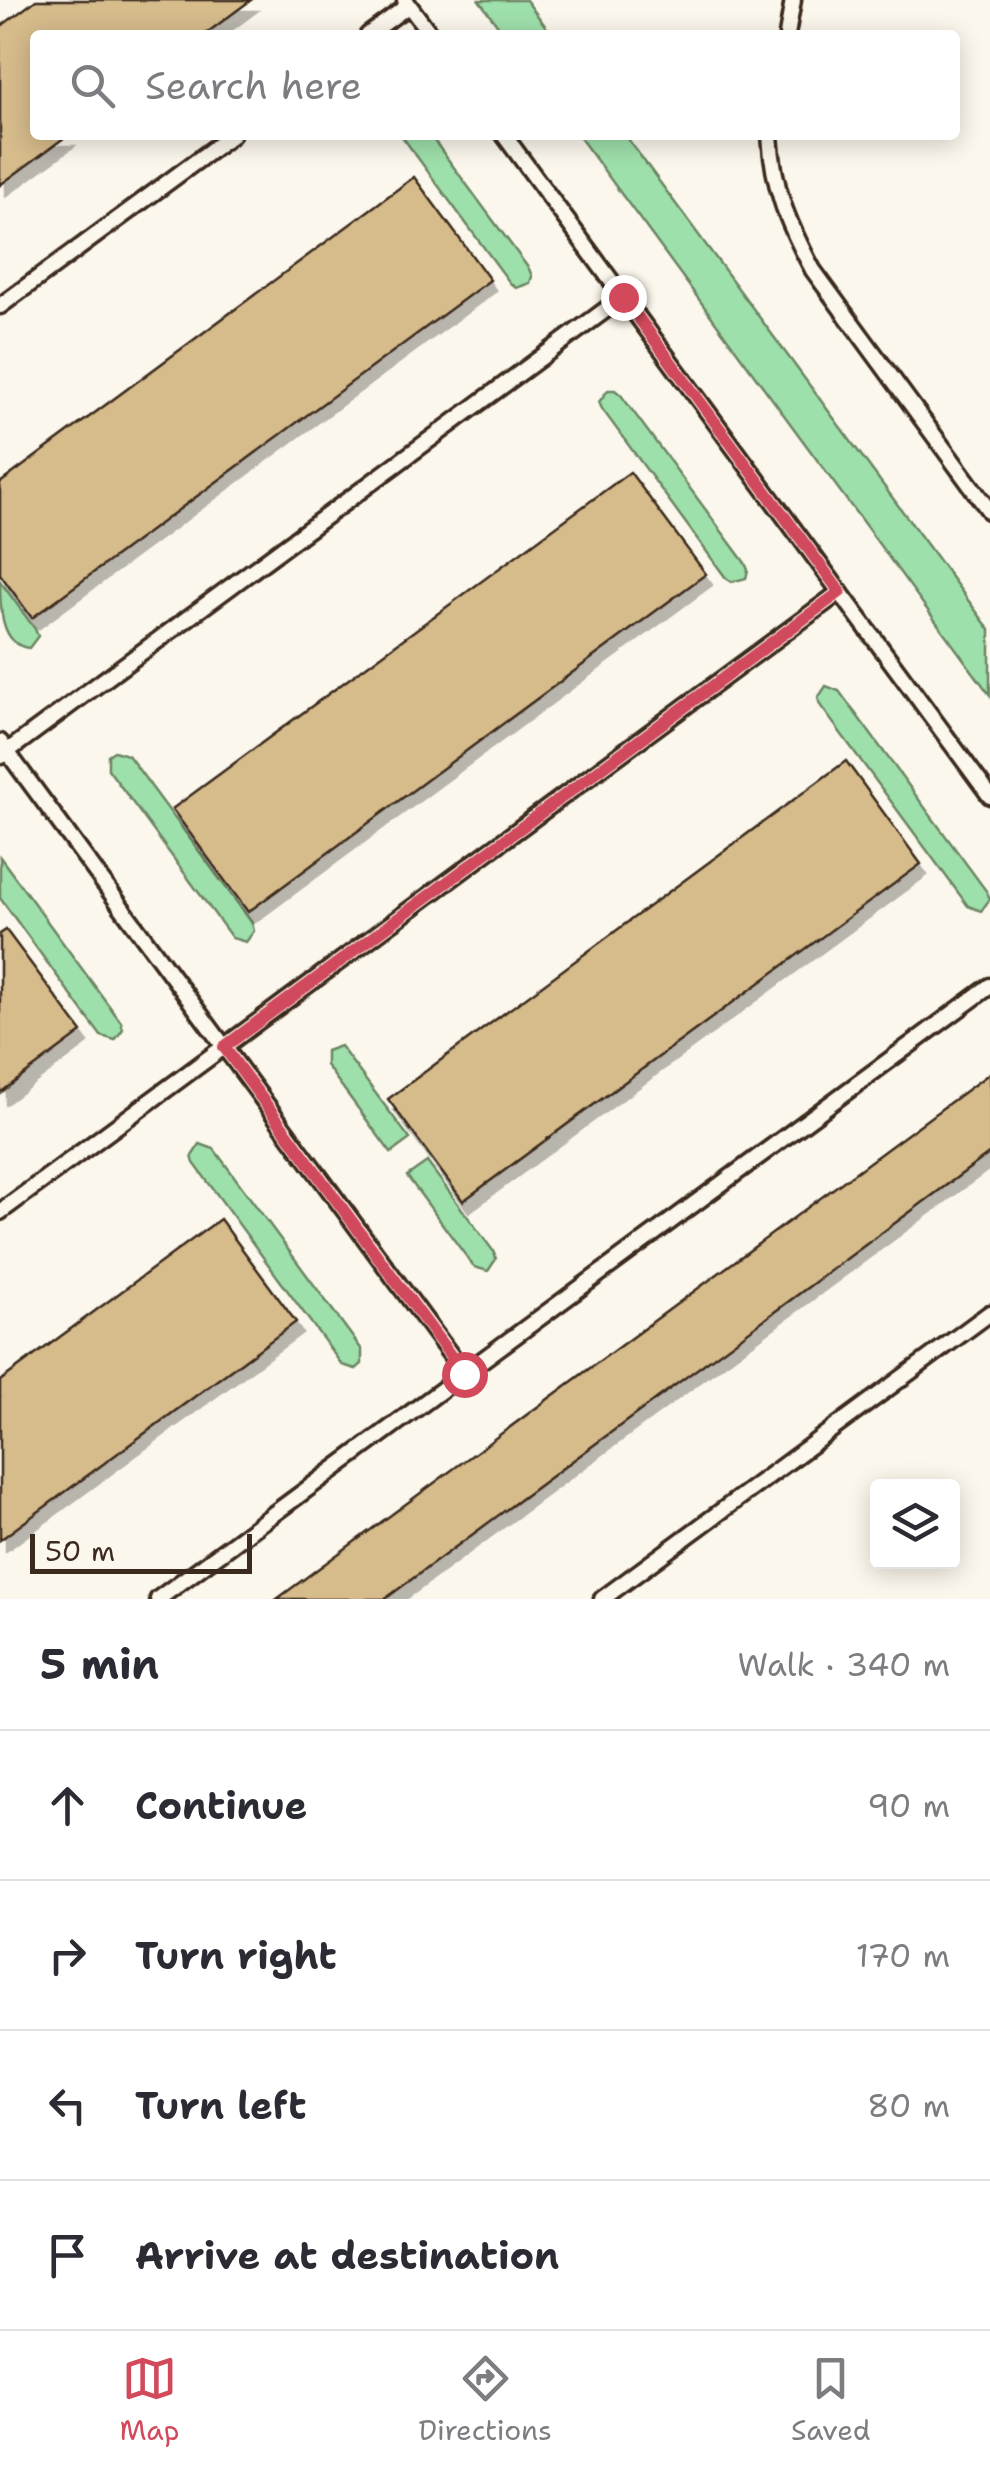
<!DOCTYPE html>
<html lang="en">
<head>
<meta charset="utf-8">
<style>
  body { margin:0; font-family:"Shantell Sans",sans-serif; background:#f7f7f7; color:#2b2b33 }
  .controls { position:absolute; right:30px; bottom:30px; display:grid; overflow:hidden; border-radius:10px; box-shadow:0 5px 25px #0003 }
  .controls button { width:90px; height:90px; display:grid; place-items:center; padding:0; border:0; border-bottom:2px solid #e1e1e2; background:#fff; color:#2b2b33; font:50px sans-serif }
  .scale { position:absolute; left:30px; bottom:25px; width:222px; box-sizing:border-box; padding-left:10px; border:5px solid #3b2a1e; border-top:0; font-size:28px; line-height:35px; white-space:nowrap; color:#3b2a1e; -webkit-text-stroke:8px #fbf7ec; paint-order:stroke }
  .stop { position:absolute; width:30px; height:30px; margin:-22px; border:8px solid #d1495b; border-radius:50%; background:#fff }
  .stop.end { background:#d1495b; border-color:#fff; box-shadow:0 2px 10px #0008 }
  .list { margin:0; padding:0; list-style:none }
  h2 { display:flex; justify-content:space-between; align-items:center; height:130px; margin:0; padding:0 40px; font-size:42px }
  h2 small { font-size:32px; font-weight:400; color:#7c7c81 }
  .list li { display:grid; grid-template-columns:65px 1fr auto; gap:30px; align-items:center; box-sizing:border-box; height:150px; padding:0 40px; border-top:2px solid #e1e1e2 }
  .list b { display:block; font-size:38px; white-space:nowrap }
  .list em { font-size:32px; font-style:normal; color:#7c7c81 }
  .icon { flex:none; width:55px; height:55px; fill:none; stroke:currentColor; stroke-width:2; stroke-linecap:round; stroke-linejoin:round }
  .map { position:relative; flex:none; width:990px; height:1599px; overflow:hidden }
  .search { position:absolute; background:#fff; box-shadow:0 5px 25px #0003; left:30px; right:30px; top:30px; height:110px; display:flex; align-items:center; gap:25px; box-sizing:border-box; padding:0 35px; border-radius:10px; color:#7c7c81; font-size:38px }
  .sheet { height:730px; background:#fff }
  nav { display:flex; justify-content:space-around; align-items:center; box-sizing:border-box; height:140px; border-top:2px solid #e1e1e2; background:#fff; font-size:28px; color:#7c7c81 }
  nav a { display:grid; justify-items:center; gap:5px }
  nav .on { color:#d1495b }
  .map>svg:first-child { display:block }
  .green { fill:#9ee0ab; stroke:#6c8564; stroke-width:2.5 }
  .building { fill:#d6bb8b; stroke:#3b2a1e; stroke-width:2.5; filter:url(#shadow) }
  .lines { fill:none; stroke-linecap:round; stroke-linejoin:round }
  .lane-casing { stroke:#3b2a1e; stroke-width:21 }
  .lane { stroke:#fbf7ec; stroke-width:14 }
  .route { stroke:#d1495b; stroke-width:12 }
</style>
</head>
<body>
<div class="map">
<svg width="990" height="1599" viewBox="0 0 990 1599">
  <defs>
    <filter id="shadow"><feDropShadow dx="6" dy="11" stdDeviation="0" flood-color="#0004"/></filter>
  </defs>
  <rect width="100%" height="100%" fill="#fbf7ec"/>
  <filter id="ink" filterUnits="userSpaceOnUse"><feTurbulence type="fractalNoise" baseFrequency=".01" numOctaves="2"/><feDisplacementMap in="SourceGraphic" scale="20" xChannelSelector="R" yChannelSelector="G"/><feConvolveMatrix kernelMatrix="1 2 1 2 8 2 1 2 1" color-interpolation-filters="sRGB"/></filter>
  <g filter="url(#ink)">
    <!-- green -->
    <g class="green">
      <path d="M479 0H526L552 35H505Z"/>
      <path d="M401 135H430L529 269 532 276 530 283 516 288 510 283Z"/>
      <path d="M578 135H625L990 630V695Z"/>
      <path d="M608 390H615L621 395 745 563 748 570 746 578 732 582 726 578 602 409 599 402Z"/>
      <path d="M0 581 35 629 38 636 29 648C0 645 0 605 0 581Z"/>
      <path d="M826 686 839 691 987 892 990 899 981 911 968 906 820 705 818 698Z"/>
      <path d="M114 751 128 755 252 923 254 931 246 942 232 938 108 769V755Z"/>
      <path d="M0 857 121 1022 123 1029 115 1040 101 1036 0 898Z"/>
      <path d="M340 1046 410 1139 391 1153 326 1065V1051Z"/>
      <path d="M200 1144 214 1149 362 1350V1364L356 1369 342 1365 194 1163 192 1156Z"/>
      <path d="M427 1162 494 1252 496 1259 488 1271 474 1267 407 1176Z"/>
    </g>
    <!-- building -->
    <g class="building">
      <path d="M36 0H251L204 35H35V135H68L0 185V27Z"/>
      <path d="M414 177 490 280 32 618 0 574V483Z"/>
      <path d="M630 472 706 574 248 912 172 809Z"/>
      <path d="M846 761 921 864 463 1201 388 1099Z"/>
      <path d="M6 930 82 1032 0 1093V934Z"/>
      <path d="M990 1073V1153L385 1599H277Z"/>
      <path d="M220 1219 296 1322 0 1540V1381Z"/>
    </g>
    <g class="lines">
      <!-- lane casing -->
      <g class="lane-casing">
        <g id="lane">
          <path d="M405 0 431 35"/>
          <path d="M368 35 409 5"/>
          <path d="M787 35 793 0"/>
          <path d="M504 135 990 796"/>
          <path d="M770 135C773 189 788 223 813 270L990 512"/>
          <path d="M0 306 232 135"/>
          <path d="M0 742 464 1373"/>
          <path d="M1 756 623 297"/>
          <path d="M0 1212 840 592"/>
          <path d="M158 1599 990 986"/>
          <path d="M602 1599 990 1313"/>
        </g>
      </g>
      <!-- lane -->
      <use href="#lane" class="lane"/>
    </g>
  </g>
  <g class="lines" filter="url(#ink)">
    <!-- route -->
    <path class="route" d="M464 1374 224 1047 840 592 623 297"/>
  </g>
</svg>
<div class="controls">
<button><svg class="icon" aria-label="layers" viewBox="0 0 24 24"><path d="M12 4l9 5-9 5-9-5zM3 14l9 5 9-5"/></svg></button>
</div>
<div class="scale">50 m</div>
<div class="stop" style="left:464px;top:1374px"></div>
<div class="stop end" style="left:623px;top:297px"></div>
<div class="search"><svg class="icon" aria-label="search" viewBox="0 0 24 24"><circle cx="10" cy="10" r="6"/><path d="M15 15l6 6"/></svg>Search here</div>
</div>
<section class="sheet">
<h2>5 min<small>Walk · 340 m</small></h2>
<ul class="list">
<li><svg class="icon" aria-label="ahead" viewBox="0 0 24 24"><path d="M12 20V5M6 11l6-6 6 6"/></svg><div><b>Continue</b></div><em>90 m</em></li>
<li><svg class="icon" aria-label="right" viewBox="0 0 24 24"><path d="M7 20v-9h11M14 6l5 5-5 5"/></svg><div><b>Turn right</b></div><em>170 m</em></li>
<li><svg class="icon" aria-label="left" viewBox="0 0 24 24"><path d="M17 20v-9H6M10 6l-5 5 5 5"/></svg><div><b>Turn left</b></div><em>80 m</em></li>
<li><svg class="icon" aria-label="arrive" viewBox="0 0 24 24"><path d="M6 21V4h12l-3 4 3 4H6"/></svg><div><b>Arrive at destination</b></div></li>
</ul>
</section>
<nav>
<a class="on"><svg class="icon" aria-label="map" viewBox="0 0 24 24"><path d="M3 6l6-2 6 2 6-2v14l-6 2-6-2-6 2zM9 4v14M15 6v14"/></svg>Map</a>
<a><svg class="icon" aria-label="directions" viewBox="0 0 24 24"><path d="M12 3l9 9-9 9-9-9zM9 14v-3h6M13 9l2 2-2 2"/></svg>Directions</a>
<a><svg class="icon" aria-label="saved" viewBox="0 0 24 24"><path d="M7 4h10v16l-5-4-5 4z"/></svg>Saved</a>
</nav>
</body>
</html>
